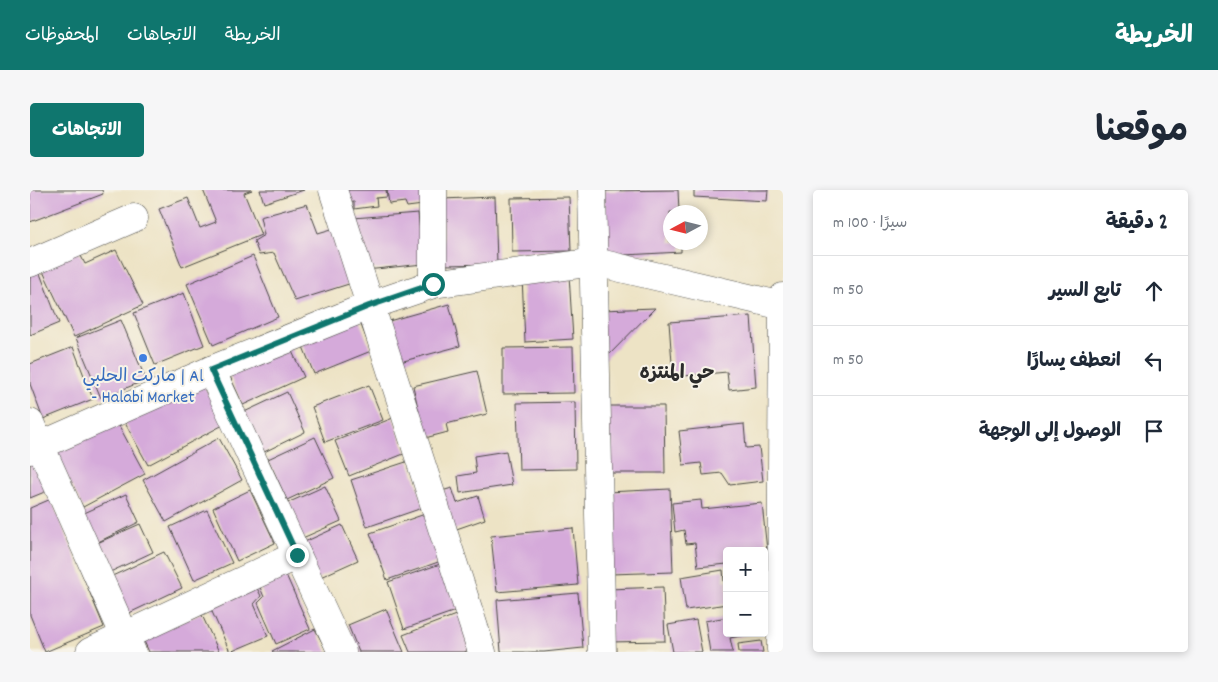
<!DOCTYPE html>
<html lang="ar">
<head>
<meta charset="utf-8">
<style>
  body { margin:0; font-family:Dekko,"Playpen Sans Arabic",sans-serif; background:#f6f6f7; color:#1f2937; direction:rtl }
  .controls { position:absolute; right:15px; bottom:15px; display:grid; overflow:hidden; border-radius:5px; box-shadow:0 2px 8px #0003 }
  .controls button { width:45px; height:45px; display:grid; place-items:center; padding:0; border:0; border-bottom:1px solid #e0e1e3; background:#fff; color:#1f2937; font:25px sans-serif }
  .compass { position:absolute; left:633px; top:15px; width:45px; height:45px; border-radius:50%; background:#fff; box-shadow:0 2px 8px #0003; rotate:263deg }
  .stop { position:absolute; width:15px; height:15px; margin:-11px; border:4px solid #0f766e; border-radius:50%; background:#fff }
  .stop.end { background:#0f766e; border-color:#fff; box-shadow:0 1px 5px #0008 }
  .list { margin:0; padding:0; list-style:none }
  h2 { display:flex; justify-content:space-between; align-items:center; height:65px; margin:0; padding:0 20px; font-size:21px }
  h2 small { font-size:16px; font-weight:400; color:#747a83 }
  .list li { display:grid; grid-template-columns:32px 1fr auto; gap:15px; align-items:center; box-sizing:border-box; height:70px; padding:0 20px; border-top:1px solid #e0e1e3 }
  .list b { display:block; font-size:19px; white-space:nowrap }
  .list em { font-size:16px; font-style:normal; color:#747a83 }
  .icon { flex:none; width:28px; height:28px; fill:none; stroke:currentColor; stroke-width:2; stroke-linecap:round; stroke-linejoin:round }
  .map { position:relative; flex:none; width:753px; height:462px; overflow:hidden; direction:ltr; border-radius:5px }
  header { display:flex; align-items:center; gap:30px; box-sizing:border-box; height:70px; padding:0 25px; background:#0f766e; color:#fff }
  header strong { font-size:24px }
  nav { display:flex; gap:28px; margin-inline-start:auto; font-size:18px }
  .intro { display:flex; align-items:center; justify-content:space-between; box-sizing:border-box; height:120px; padding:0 30px }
  h1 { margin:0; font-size:35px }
  .button { padding:12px 22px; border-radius:5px; background:#0f766e; color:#fff; font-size:18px; font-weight:700 }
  main { display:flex; gap:30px; padding:0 30px }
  aside { flex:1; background:#fff; border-radius:5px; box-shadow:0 2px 8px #0003 }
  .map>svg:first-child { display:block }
  .building { fill:#d5aada }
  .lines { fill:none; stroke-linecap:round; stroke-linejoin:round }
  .minor-casing { stroke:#484742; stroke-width:29 }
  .minor { stroke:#fff; stroke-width:28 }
  .route { stroke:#0f766e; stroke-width:6 }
  .shop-dot { fill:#3f7fe0; stroke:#f7f3e8; stroke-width:2 }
  .labels { text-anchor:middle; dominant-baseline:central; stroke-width:4; stroke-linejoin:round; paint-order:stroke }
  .shop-label { font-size:18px; fill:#366cbe; stroke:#f7f3e8 }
  .neighbourhood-label { font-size:19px; font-weight:bold; fill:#2b2b2b; stroke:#f7f3e8 }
</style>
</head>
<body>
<header>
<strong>الخريطة</strong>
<nav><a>الخريطة</a><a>الاتجاهات</a><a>المحفوظات</a></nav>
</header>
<div class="intro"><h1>موقعنا</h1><a class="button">الاتجاهات</a></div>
<main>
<aside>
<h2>2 دقيقة<small>سيرًا · 100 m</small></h2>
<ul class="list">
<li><svg class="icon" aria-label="ahead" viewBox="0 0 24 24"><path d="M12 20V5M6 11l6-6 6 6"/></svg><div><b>تابع السير</b></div><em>50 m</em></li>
<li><svg class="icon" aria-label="left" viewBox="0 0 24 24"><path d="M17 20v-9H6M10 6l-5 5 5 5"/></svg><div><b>انعطف يسارًا</b></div><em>50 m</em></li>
<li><svg class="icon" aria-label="arrive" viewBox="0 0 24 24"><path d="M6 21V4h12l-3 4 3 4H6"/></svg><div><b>الوصول إلى الوجهة</b></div></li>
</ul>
</aside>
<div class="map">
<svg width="753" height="462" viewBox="0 0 753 462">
  <rect width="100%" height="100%" fill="#f7f3e8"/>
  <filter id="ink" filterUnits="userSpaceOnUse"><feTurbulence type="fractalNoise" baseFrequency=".02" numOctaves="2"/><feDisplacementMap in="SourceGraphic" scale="10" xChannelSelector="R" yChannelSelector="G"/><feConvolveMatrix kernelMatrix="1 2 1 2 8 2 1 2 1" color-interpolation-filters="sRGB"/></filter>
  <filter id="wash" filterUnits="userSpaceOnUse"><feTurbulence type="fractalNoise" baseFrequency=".0096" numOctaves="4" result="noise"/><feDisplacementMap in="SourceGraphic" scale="20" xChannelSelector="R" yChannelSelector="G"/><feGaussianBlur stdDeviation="1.12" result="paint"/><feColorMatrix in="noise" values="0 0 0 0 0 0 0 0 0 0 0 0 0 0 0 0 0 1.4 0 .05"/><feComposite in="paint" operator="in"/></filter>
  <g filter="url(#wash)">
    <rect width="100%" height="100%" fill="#ede3c5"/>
    <g id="blocks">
      <!-- building -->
      <g class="building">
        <path d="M0 0H72L73 4 0 32Z"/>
        <path d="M173 0H222L214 3 231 45 152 77 129 19 158 8 170 38 186 32Z"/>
        <path d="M230 0H274L234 13Z"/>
        <path d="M308 0H356L357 7 346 8 347 16 324 19V12L310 14Z"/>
        <path d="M357 0H399L401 14 377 17 375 12 359 14Z"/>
        <path d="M648 0 649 22H640V52H651V62L576 66 574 1Z"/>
        <path d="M664 0H738L737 11 664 7Z"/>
        <path d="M465 7 467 74 414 75 411 9Z"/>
        <path d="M539 7 541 61 482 62 481 8Z"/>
        <path d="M277 14 288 43 305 38 322 93 265 111 244 63 229 65 224 51 234 45 230 27Z"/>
        <path d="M388 23 393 74 336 80 323 28Z"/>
        <path d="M47 58 55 74 86 60 113 115 44 147 10 75Z"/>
        <path d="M223 66 248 127 183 155 157 94Z"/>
        <path d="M9 81 29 133 0 145V85Z"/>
        <path d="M539 85 543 149 495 152 492 87Z"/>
        <path d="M154 103 174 155 125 175 104 123Z"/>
        <path d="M419 114 430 156 370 172 359 131Z"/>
        <path d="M625 118 574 170 572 120Z"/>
        <path d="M721 126 726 197 699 200 697 182 643 187 639 132Z"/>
        <path d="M328 127 341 161 284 184 270 149Z"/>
        <path d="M91 130 116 190 71 208 46 148Z"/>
        <path d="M259 155 274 187 213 215 198 182Z"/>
        <path d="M43 157 63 209 13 229 0 194V174Z"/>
        <path d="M543 157 544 203 473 204V158Z"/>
        <path d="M447 181 457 224 416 234 418 242 395 248 383 196Z"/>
        <path d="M172 192 195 234 118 275 95 233Z"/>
        <path d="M339 195 353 230 295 252 282 217Z"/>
        <path d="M257 202 275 242 228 265 210 224Z"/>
        <path d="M545 212 546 279 489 280 487 213Z"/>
        <path d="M579 216H634L635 283H579Z"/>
        <path d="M363 228 376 263 319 286 305 251Z"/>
        <path d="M86 230 115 284 53 317 24 262Z"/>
        <path d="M714 234 716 258 729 257 733 291 700 295 692 283 673 285 671 273 653 275 649 241Z"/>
        <path d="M285 247 304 288 257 310 238 269Z"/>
        <path d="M189 248 212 290 136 332 113 290Z"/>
        <path d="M476 261 482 295 430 303 428 286 446 283 444 266Z"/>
        <path d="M3 269 17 301 0 308V270Z"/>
        <path d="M379 271 395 317 337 337 321 290Z"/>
        <path d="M295 296 311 331 268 350 253 315Z"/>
        <path d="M422 298 427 313 448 306 455 329 418 342 405 303Z"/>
        <path d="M640 299 643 382 581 384 577 302Z"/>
        <path d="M220 300 245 353 207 371 183 318Z"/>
        <path d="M96 304 109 332 64 354 50 325Z"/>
        <path d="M21 309 74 437 15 462 0 425V318Z"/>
        <path d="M671 310 672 319 732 313 739 380H734V361H697V374L668 377 665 353 656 354 654 340 645 342 642 313Z"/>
        <path d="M177 320 202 373 164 390 140 337Z"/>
        <path d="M398 323 414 370 357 390 340 343Z"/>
        <path d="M110 334 123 362 78 383 65 354Z"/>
        <path d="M312 335 328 370 286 389 270 354Z"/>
        <path d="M543 338 548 395 467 402 461 346Z"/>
        <path d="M134 362 152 398 95 425 78 388Z"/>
        <path d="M416 372 431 419 374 439 358 392Z"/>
        <path d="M253 378 280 439 246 454 228 413 234 407 227 390Z"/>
        <path d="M693 380 694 391 697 390V414L656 420 651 387Z"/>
        <path d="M225 394 231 406 224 414 238 446 200 462 179 415Z"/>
        <path d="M633 397 635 451 579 452 578 399Z"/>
        <path d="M548 403 553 458 514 462H471L467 410Z"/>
        <path d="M356 419 374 462H329L318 435Z"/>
        <path d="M171 423 189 462H119L113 449Z"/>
        <path d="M431 423 445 458 434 462H380L373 445Z"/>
        <path d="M697 427V443L721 444 700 448 703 462H680L675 431Z"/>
        <path d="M666 430 672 462H643L638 435Z"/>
        <path d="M285 439 297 462H243L242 461Z"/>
        <path d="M731 451 733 462H709L708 454Z"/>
      </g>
    </g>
  </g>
  <g filter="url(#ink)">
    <use href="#blocks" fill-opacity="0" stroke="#484742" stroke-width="1"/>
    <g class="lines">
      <!-- minor casing -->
      <g class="minor-casing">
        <g id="minor">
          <path d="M303 0 452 462"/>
          <path d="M562 0 572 462"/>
          <path d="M0 73 104 28"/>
          <path d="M403 94V0"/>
          <path d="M181 180 312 462"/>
          <path d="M0 233 102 462"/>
          <path d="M0 260 181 180 339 116 403 94 565 72 753 116"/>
          <path d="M751 460 753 107"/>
          <path d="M60 462 267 365"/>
        </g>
      </g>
      <!-- minor -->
      <use href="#minor" class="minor"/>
    </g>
  </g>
  <g class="lines" filter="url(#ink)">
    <!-- route -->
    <path class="route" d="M267 365 181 180 339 116 403 94"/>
  </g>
  <!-- markers -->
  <circle class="shop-dot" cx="113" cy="168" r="5"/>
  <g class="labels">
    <!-- shop labels -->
    <g class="shop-label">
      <text x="113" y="187">ماركت الحلبي | Al<tspan x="113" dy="21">- Halabi Market</tspan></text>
    </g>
    <!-- neighbourhood labels -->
    <g class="neighbourhood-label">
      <text x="647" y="184">حي المنتزه</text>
    </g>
  </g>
</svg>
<div class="controls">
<button>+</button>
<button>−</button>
</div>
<svg class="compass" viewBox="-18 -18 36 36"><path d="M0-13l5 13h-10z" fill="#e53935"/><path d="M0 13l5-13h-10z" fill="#747a83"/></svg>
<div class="stop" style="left:403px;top:94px"></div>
<div class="stop end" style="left:267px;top:365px"></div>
</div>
</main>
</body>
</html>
